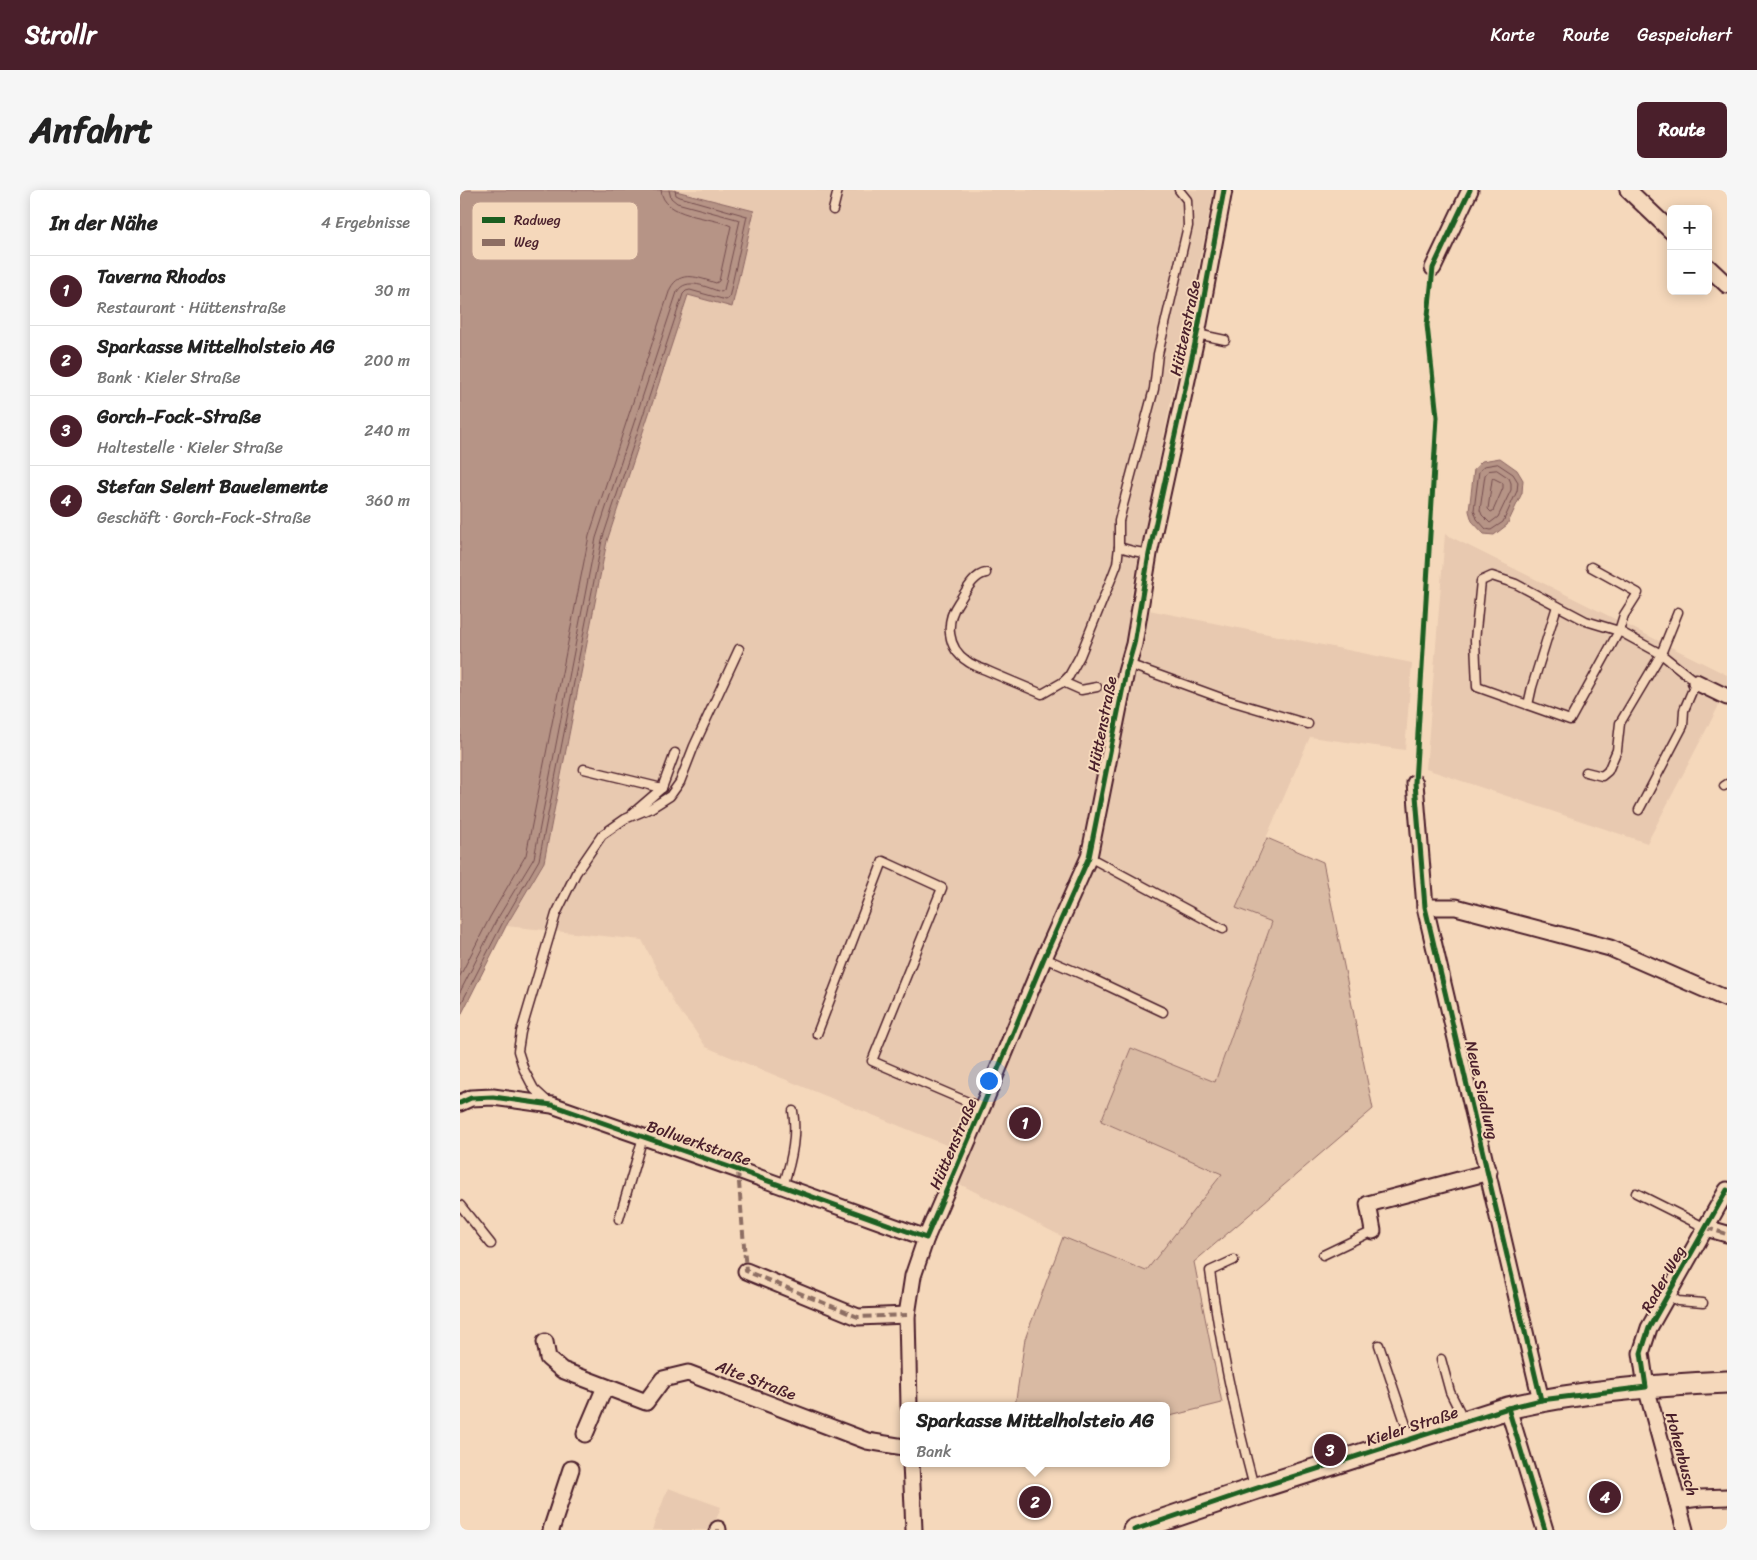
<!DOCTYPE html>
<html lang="de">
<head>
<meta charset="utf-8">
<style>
  body { margin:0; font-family:Sriracha,sans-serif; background:#f6f6f6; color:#222 }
  .controls { position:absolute; right:15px; top:15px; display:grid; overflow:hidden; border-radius:8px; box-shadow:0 2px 12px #0003 }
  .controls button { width:45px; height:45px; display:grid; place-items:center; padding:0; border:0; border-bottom:1px solid #e0e0e0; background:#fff; color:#222; font:25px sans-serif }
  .you { position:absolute; left:528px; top:890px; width:18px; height:18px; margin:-12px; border:4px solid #fff; border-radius:50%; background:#1a73e8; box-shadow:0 0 0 8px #1a73e833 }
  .badge { display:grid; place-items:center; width:32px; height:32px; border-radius:50%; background:#4a1f2b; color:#fff; font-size:16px; font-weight:700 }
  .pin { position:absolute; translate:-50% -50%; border:2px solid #fff; box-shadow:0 1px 5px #0006 }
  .popup { position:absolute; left:440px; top:1212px; width:270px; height:65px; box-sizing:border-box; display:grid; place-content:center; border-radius:8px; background:#fff; filter:drop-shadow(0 1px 4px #0005); font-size:16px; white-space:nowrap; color:#767676 }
  .popup b { font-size:19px; color:#222 }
  .popup::after { content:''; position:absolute; left:50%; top:100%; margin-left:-10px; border:10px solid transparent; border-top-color:#fff }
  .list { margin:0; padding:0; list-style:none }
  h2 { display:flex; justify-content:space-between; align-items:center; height:65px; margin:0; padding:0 20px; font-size:21px }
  h2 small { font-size:16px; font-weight:400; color:#767676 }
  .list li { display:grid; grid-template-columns:32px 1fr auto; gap:15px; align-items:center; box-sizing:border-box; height:70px; padding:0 20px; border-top:1px solid #e0e0e0 }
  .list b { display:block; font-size:19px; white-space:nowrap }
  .list p { margin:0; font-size:16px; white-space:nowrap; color:#767676 }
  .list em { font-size:16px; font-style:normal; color:#767676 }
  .map { position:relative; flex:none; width:1267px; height:1340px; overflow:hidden; border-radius:8px }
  header { display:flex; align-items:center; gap:30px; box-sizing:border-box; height:70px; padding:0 25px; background:#4a1f2b; color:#fff }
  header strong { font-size:24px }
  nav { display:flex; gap:28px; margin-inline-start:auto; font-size:18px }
  .intro { display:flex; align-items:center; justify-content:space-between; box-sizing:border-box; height:120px; padding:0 30px }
  h1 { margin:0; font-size:35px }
  .button { padding:12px 22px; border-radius:8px; background:#4a1f2b; color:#fff; font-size:18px; font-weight:700 }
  main { display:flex; gap:30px; padding:0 30px }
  aside { flex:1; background:#fff; border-radius:8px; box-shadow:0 2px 12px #0003 }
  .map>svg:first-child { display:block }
  .built { fill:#e8c9b0 }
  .green { fill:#d9baa3; stroke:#926c67 }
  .water { fill:#b69486; stroke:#8b6562 }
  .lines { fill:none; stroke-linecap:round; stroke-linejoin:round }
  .shore { stroke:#754e4f; stroke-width:1 }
  .lane-casing { stroke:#4a1f2b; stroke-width:11 }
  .street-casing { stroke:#4a1f2b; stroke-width:19 }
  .secondary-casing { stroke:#4a1f2b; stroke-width:25 }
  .lane { stroke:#f5d8bb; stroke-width:8 }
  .street { stroke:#f5d8bb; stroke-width:15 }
  .secondary { stroke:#f5d8bb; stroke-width:21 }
  .quiet { stroke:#8d6e63; stroke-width:4; stroke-dasharray:8 4; stroke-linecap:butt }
  .cycleway-casing { stroke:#f5d8bb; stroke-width:8 }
  .cycleway { stroke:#1b5e20; stroke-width:5 }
  .labels { text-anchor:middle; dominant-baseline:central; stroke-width:4; stroke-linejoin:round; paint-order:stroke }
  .street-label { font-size:16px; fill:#4a1f2b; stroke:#f5d8bb }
  .key { fill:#f5d8bb; stroke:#c2a090; stroke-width:1 }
  .key-label { font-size:14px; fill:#4a1f2b }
</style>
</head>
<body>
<header>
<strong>Strollr</strong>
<nav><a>Karte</a><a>Route</a><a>Gespeichert</a></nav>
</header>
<div class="intro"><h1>Anfahrt</h1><a class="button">Route</a></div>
<main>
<aside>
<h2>In der Nähe<small>4 Ergebnisse</small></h2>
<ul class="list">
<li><span class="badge">1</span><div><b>Taverna Rhodos</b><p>Restaurant · Hüttenstraße</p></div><em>30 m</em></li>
<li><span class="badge">2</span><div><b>Sparkasse Mittelholsteio AG</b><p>Bank · Kieler Straße</p></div><em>200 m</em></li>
<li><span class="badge">3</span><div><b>Gorch-Fock-Straße</b><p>Haltestelle · Kieler Straße</p></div><em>240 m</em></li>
<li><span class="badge">4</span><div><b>Stefan Selent Bauelemente</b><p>Geschäft · Gorch-Fock-Straße</p></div><em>360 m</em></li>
</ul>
</aside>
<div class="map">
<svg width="1267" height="1340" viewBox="0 0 1267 1340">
  <rect width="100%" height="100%" fill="#f5d8bb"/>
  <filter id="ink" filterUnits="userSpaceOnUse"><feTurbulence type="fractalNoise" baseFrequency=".02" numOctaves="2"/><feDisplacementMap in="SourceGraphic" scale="10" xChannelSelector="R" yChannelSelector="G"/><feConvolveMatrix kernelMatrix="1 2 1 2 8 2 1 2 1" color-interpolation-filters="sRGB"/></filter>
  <g filter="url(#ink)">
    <!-- built -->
    <g class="built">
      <path d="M212 0H754L669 416 952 473 945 560 850 547 776 717 812 732 755 892 671 858 641 931 762 984 686 1081 603 1047 484 986 496 959 246 857 231 835 216 817 182 750 46 736 84 672 147 351 228 105 272 117 294 21Z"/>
      <path d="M985 344 1267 485V500L1187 653 966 579Z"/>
      <path d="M208 1298 261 1317 252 1340H192Z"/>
    </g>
    <!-- green -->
    <path class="green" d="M807 648 863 672 913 919 734 1072 762 1213 706 1227V1216H555L565 1149 603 1047 686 1081 762 984 641 931 671 858 755 892 812 732 776 718Z"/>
    <!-- water -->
    <g class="water">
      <path d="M0 0H212L294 21 272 117 228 105 147 351 84 672 46 736 0 827Z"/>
      <path d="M1040 268 1057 280 1063 290 1062 303 1047 335 1034 345 1024 344 1012 331 1009 321 1014 279 1022 271Z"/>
    </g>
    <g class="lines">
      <!-- shore -->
      <g class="shore">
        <path d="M1038 274 1053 284 1058 292 1057 301 1043 332 1031 340 1026 339 1017 329 1014 320 1019 281 1025 276Z"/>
        <path d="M1037 280 1049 288 1051 293V300L1038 327 1030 333 1022 325 1020 320 1025 285 1028 281Z"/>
        <path d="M1033 288 1043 293V298L1033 321 1031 322 1028 319 1032 290Z"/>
        <path d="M0 786 30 727 66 665 129 346 210 99C220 79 239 88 256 93L259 91 271 36C251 26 203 28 201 0"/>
        <path d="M0 802 36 731 74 668 136 348 217 102C226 86 248 98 261 102L264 100 280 30 217 13 211 8 209 0"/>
        <path d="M0 816 42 734 79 670 142 350 223 104 226 101 230 100 266 110 269 108 287 26 220 7 216 5 215 0"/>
      </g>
      <!-- lane casing -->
      <g class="lane-casing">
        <g id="lane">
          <path d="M373 20 378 0"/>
          <path d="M737 144 765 150"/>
          <path d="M689 364 673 361 659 357V331L663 315 694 199 698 164 728 36 727 10 719 0"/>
          <path d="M1131 377 1178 403 1164 425 1159 441 1110 530 1017 497 1015 450 1021 391 1032 386 1056 394 1126 431 1159 441 1201 464 1236 492 1224 520 1223 536 1179 620"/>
          <path d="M526 383C513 385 505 403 498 413 485 432 487 458 507 471 513 476 521 478 528 481 546 489 564 496 582 504L603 492 621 500 637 497"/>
          <path d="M668 474 764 509 848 534"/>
          <path d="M603 492 609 486 620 466 652 387 657 374 659 357"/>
          <path d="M1068 515 1072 497 1097 416"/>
          <path d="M124 579 202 598"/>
          <path d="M1126 582 1142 586 1148 581 1157 560 1160 533 1201 464 1218 422"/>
          <path d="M1264 596 1267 594"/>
          <path d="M173 623 202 598 215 563"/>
          <path d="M629 667 763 739"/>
          <path d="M584 768 635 790 703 822"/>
          <path d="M357 844 423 671 482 698 412 871 522 918"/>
          <path d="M88 912 74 899 64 880 58 861 61 842 96 724 116 683 142 645 165 629 191 618 210 606 220 592 234 556 279 459"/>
          <path d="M323 996C331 973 337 945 333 921"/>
          <path d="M1176 1003 1246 1038"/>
          <path d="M0 1015 31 1054"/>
          <path d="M159 1029 183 947"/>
          <path d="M863 1065 913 1041"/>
          <path d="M774 1070 750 1081C760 1155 775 1226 794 1297"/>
          <path d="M1208 1105 1218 1111 1243 1113"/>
          <path d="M919 1155 950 1247"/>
          <path d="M981 1169 990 1202 1004 1230"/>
        </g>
      </g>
      <!-- street casing -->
      <g class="street-casing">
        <g id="street">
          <path d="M1168 0 1211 41"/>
          <path d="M1248 77 1267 95"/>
          <path d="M973 78 1010 0"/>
          <path d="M1236 492 1267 507"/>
          <path d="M955 593 965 717 1081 1210"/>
          <path d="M965 717H996L1150 758 1267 809"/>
          <path d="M0 913 11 908 33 907 92 915 278 980 466 1048"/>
          <path d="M1246 1038 1267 1044"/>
          <path d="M913 1041 908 1014 1029 982"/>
          <path d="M286 1081 398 1127 447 1125"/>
          <path d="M85 1152 88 1168 102 1180 186 1212 203 1189 228 1183 407 1251 444 1257"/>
          <path d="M449 1216 447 1125 453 1086 466 1048 522 918 584 768 629 667 666 482 674 454 689 364 737 144 764 0"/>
          <path d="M1048 1218 1085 1340"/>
          <path d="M125 1244 145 1197"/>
          <path d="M451 1273 454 1340"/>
          <path d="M1217 1311 1240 1308 1267 1307"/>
          <path d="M91 1340 111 1279"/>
          <path d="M258 1340V1339"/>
          <path d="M1225 1340 1186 1197 1181 1163 1189 1138 1267 1000"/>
        </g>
      </g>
      <!-- secondary casing -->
      <g class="secondary-casing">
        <path id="secondary" d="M674 1340 794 1299 1048 1218C1119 1201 1194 1195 1267 1192"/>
      </g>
      <!-- lane -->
      <use href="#lane" class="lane"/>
      <!-- street -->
      <use href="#street" class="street"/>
      <!-- secondary -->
      <use href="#secondary" class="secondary"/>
      <!-- quiet -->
      <g class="quiet">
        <path d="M278 980 286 1081 398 1127 447 1125"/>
        <path d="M1246 1038 1267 1044"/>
        <path d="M258 1340V1339"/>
      </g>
      <!-- cycleway casing -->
      <g class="cycleway-casing">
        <g id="cycleway">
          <path d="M1010 0 973 78 967 135 977 227 955 593 965 717 1081 1210"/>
          <path d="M0 913 11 908 33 907 92 915 278 980 466 1048 522 918 584 768 629 667 666 482 674 454 689 364 737 144 764 0"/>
          <path d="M1048 1218 1085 1340"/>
          <path d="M674 1340 794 1299 1048 1218 1081 1210 1186 1197 1181 1163 1189 1138 1267 1000"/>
        </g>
      </g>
      <!-- cycleway -->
      <use href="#cycleway" class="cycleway"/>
    </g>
  </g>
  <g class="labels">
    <!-- street labels -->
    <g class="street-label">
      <text transform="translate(725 138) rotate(-78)">Hüttenstraße</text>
      <text transform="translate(642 534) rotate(-79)">Hüttenstraße</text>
      <text transform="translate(1022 900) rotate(77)">Neue Siedlung</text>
      <text transform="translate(239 953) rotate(19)">Bollwerkstraße</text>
      <text transform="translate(493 954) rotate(-67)">Hüttenstraße</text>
      <text transform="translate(1203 1089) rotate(-61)">Rader Weg</text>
      <text transform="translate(296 1190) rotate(21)">Alte Straße</text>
      <text transform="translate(952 1236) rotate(-18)">Kieler Straße</text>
      <text transform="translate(1222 1264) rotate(75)">Hohenbusch</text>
    </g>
  </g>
  <!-- legend -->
  <rect x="12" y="12" width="166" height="58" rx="8" class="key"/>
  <rect x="22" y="27" width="23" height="6" fill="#1b5e20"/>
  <rect x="22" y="49" width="23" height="7" fill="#8d6e63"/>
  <g class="key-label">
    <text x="54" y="35">Radweg</text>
    <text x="54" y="57">Weg</text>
  </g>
</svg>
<div class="controls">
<button>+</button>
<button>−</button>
</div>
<div class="you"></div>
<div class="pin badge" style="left:565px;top:933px">1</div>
<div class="pin badge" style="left:575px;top:1312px">2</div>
<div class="popup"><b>Sparkasse Mittelholsteio AG</b>Bank</div>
<div class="pin badge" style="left:870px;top:1260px">3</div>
<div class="pin badge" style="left:1145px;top:1307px">4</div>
</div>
</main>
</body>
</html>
